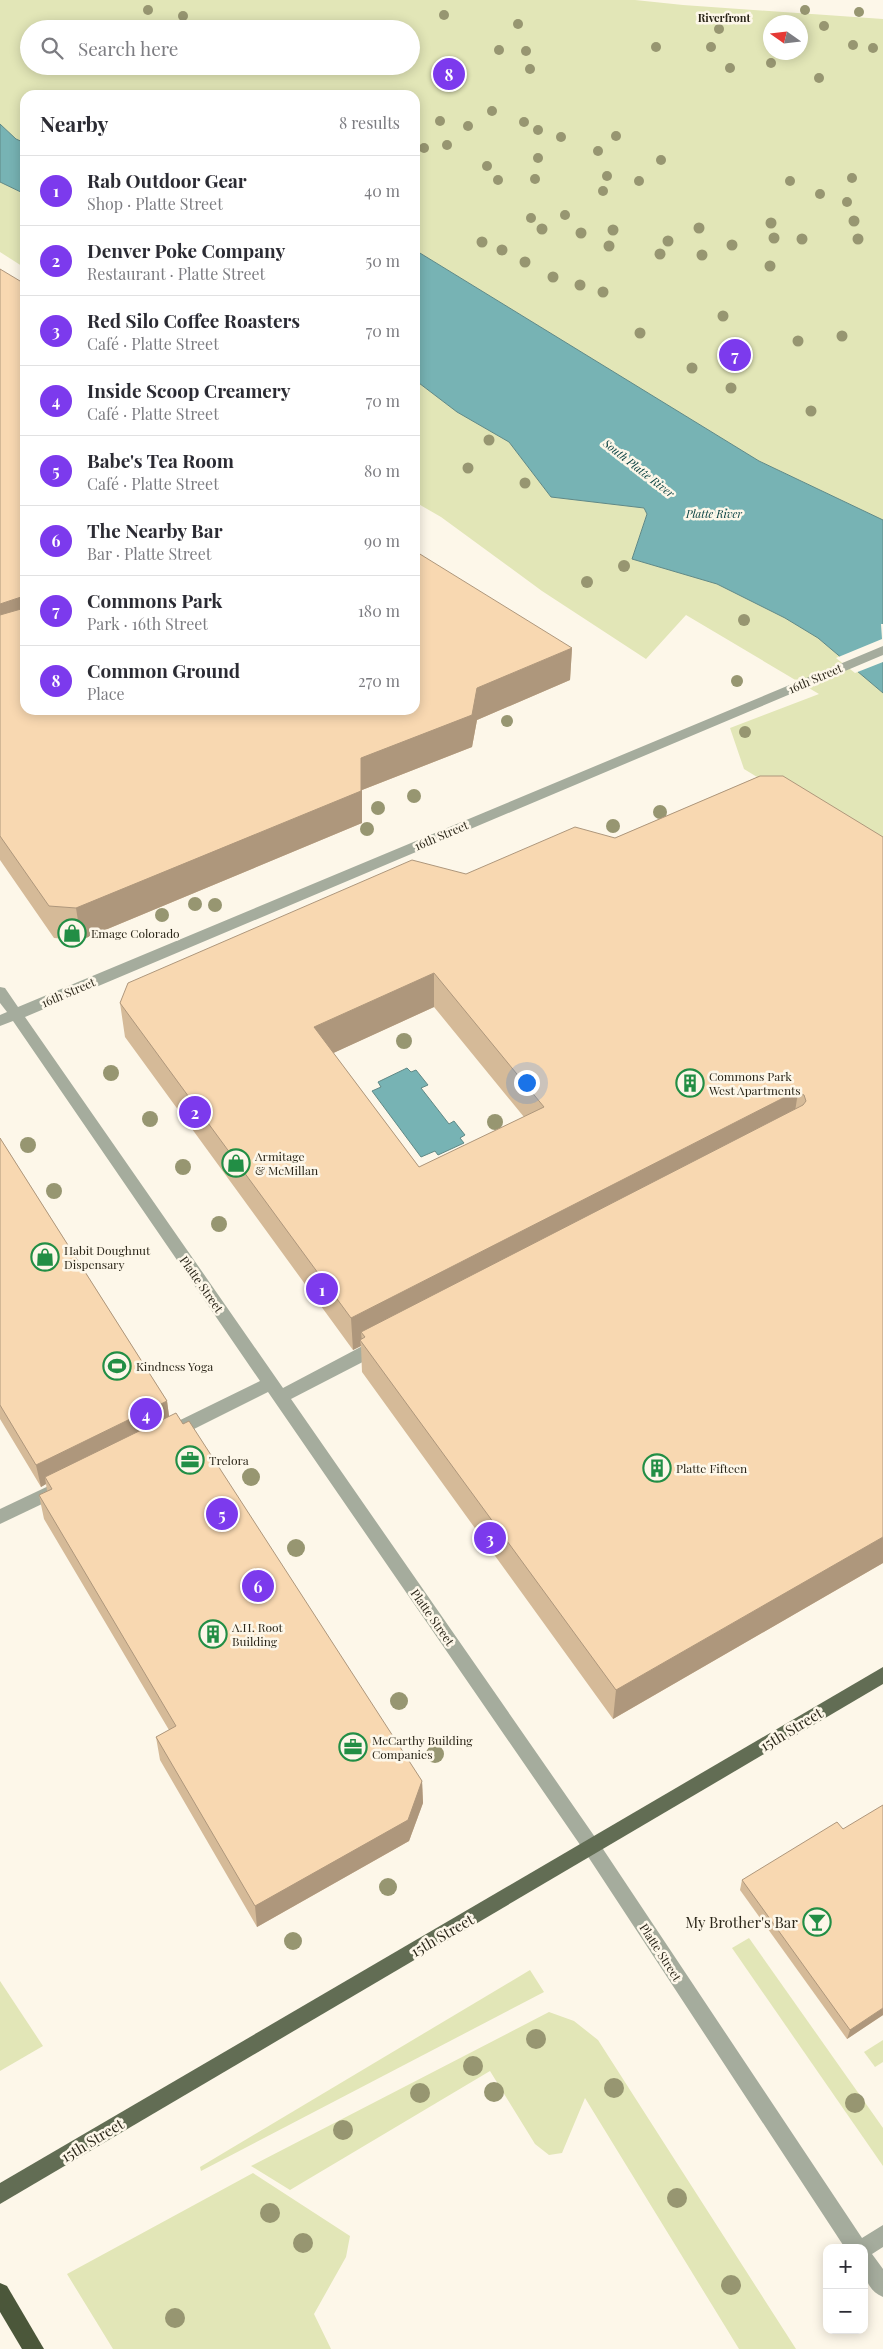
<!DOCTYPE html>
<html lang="en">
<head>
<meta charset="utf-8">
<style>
  body { margin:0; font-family:"Playfair Display",serif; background:#f2f2f3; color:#2b2b33 }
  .controls { position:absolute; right:15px; bottom:15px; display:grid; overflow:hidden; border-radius:10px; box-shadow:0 2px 12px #0003 }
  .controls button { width:45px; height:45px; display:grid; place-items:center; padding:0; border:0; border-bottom:1px solid #e1e1e2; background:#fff; color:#2b2b33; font:25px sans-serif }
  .compass { position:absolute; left:763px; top:15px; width:45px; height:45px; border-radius:50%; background:#fff; box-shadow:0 2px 12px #0003; rotate:284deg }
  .you { position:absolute; left:526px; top:1082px; width:18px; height:18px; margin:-12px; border:4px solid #fff; border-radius:50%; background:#1a73e8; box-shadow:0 0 0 8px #1a73e833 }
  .badge { display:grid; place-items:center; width:32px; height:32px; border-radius:50%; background:#7c3aed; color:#fff; font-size:16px; font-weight:700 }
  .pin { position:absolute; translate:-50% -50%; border:2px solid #fff; box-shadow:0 1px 5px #0006 }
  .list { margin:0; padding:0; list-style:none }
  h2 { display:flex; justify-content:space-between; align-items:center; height:65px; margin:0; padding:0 20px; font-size:21px }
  h2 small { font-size:16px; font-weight:400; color:#7c7c81 }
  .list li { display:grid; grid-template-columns:32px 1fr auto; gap:15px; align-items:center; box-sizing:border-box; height:70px; padding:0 20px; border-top:1px solid #e1e1e2 }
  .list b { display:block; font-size:19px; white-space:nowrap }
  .list p { margin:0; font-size:16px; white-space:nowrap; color:#7c7c81 }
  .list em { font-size:16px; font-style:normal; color:#7c7c81 }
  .icon { flex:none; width:28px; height:28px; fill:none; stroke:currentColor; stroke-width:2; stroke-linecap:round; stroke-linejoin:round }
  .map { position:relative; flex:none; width:883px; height:2349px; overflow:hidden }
  .search { position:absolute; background:#fff; box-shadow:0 2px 12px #0003; left:20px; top:20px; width:400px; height:55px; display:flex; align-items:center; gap:12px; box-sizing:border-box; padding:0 18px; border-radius:28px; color:#7c7c81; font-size:19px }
  .panel { position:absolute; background:#fff; box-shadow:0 2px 12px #0003; left:20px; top:90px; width:400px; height:625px; border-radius:15px }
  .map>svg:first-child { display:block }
  .green { fill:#e2e6b7; fill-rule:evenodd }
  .water { fill:#77b3b4; stroke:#608986 }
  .pier { fill:#fdf7e9 }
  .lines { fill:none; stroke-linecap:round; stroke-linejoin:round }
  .minor { fill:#a5ac9d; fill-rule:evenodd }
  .major { fill:#626d54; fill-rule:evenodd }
  .highway { fill:#4b573a; fill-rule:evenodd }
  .tree { fill:#979671 }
  .wall { fill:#d5ba98; fill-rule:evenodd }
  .shaded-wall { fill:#ae977c }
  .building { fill:#f8d8b1; stroke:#ae977c; fill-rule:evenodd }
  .labels { text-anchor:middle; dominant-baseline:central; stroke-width:5; stroke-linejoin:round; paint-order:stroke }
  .far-neighbourhood-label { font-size:11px; font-weight:bold; fill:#2c271a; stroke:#fdf7e9 }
  .far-water-label { font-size:11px; font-style:italic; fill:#003b3c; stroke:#fdf7e9 }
  .street-label { font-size:12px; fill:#2c271a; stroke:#fdf7e9 }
  .poi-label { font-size:12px; fill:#2c271a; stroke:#fdf7e9; text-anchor:start }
  .near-street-label { font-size:15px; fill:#2c271a; stroke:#fdf7e9 }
  .near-poi-label { font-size:15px; fill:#2c271a; stroke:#fdf7e9; text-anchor:end }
</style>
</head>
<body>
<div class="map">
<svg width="883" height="2349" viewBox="0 0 883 2349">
  <rect width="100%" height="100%" fill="#fdf7e9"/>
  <!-- green -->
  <g class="green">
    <path d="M0 0H635L683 5 883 19V520L759 461 415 250V95H25V143L16 139 0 124ZM770 22H800V52H770ZM29 29H411V66H29Z"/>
    <path d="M0 182 25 194V268L0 252Z"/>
    <path d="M415 380 457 412 509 442 551 497 644 508 647 513 632 559 717 584 785 618 818 638 883 693V855L744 769 730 728 819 694 686 615 646 659 542 591 441 517 415 502Z"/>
    <path d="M749 1938 883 2128V2166L732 1948Z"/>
    <path d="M530 1970 544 1992 201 2171 200 2167Z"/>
    <path d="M0 1981 43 2046 0 2071Z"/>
    <path d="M549 2012 574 2021 598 2040 796 2349H739L585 2098 562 2153 549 2155 535 2144 490 2071 290 2190 251 2166Z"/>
    <path d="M883 2040V2062L875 2067 864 2052Z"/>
    <path d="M253 2173 350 2236 346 2257 314 2314 331 2349H113L67 2274Z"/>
  </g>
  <!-- water -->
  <g class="water">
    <path d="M0 124 16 139 25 143V194L0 182Z"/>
    <path d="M415 250 759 461 883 520V693L818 638 785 618 717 584 632 559 647 514 644 508 551 497 509 442 457 412 415 380Z"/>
    <path d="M407 1068 411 1072 416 1070 428 1085 421 1088 449 1124 454 1121 465 1135 460 1138 464 1143 438 1155 435 1151 421 1157 372 1091 381 1087 378 1082Z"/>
  </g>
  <!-- pier -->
  <path class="pier" d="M881 624H883V662L855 673 836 658 882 639Z"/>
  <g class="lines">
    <!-- minor -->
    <g class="minor">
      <path d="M883 646V655L25 1017 283 1388 372 1341 378 1340 384 1341 386 1346 384 1351 291 1399 597 1840 862 2238 883 2225V2247L872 2254 883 2269V2297C862 2288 864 2267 864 2248H845L585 1852 268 1392 178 1437 172 1439 166 1437 164 1432 166 1427 260 1381 13 1021 0 1026V1015L7 1012 0 1003V987L5 988 18 1007Z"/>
      <path d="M57 1482 63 1484 65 1489 63 1494 0 1524V1509Z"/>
    </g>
    <!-- major -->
    <path class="major" d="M883 1667V1684L0 2204V2183Z"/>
    <!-- highway -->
    <path class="highway" d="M0 2283 7 2286 44 2349H22L0 2312Z"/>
  </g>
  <!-- trees -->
  <g class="tree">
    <circle cx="148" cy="10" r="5"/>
    <circle cx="805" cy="10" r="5"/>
    <circle cx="859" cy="12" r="5"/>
    <circle cx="444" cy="15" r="5"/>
    <circle cx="183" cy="16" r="5"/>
    <circle cx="518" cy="24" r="5"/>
    <circle cx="824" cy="26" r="5"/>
    <circle cx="719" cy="29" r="5"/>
    <circle cx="853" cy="45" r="5"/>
    <circle cx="656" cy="47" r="5"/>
    <circle cx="711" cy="47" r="5"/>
    <circle cx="873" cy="48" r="5"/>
    <circle cx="499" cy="50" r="5"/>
    <circle cx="526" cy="51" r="5"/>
    <circle cx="771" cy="63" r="5"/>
    <circle cx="730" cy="68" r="5"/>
    <circle cx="530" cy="69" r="5"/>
    <circle cx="819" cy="78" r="5"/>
    <circle cx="492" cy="111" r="5"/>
    <circle cx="440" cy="121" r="5"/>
    <circle cx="524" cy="122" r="5"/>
    <circle cx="468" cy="126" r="5"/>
    <circle cx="538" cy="130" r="5"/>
    <circle cx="616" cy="136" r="5"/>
    <circle cx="561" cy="137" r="5"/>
    <circle cx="447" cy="145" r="5"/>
    <circle cx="424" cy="148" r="5"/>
    <circle cx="598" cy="151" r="5"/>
    <circle cx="538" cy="158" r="5"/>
    <circle cx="661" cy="160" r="5"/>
    <circle cx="487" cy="166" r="5"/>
    <circle cx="607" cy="176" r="5"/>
    <circle cx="852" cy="178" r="5"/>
    <circle cx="535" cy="179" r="5"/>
    <circle cx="498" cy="180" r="5"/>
    <circle cx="639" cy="181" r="5"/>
    <circle cx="790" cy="181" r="5"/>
    <circle cx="603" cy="191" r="5"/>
    <circle cx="820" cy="194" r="5"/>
    <circle cx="847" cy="202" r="5"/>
    <circle cx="565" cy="215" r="5"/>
    <circle cx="531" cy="218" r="5"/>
    <circle cx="854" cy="221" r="5.5"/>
    <circle cx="771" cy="223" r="5.5"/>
    <circle cx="699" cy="228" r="5.5"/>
    <circle cx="542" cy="229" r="5.5"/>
    <circle cx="613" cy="230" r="5.5"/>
    <circle cx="581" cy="233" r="5.5"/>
    <circle cx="774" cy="238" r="5.5"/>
    <circle cx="802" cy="239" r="5.5"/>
    <circle cx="858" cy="239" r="5.5"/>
    <circle cx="668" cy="241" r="5.5"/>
    <circle cx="482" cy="242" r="5.5"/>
    <circle cx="732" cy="245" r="5.5"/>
    <circle cx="609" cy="246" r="5.5"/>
    <circle cx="502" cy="250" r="5.5"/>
    <circle cx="660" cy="254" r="5.5"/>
    <circle cx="702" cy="255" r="5.5"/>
    <circle cx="525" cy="262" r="5.5"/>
    <circle cx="770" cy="266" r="5.5"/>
    <circle cx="553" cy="277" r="5.5"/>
    <circle cx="580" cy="285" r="5.5"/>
    <circle cx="603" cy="292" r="5.5"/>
    <circle cx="723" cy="316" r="5.5"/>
    <circle cx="640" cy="333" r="5.5"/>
    <circle cx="842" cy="336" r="5.5"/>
    <circle cx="798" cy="341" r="5.5"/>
    <circle cx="692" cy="368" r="5.5"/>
    <circle cx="731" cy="388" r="5.5"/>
    <circle cx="811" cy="411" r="5.5"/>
    <circle cx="489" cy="440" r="5.5"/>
    <circle cx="468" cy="468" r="5.5"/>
    <circle cx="525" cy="483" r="5.5"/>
    <circle cx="624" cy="566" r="6"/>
    <circle cx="587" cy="582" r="6"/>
    <circle cx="744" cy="620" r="6"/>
    <circle cx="737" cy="681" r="6"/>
    <circle cx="507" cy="721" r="6"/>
    <circle cx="745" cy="732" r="6"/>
    <circle cx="414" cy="796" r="7"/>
    <circle cx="378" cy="808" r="7"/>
    <circle cx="660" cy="812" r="7"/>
    <circle cx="613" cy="826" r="7"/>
    <circle cx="367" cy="829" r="7"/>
    <circle cx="195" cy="904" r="7"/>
    <circle cx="215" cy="905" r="7"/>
    <circle cx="162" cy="915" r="7"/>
    <circle cx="404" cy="1041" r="8"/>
    <circle cx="111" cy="1073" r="8"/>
    <circle cx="150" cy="1119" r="8"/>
    <circle cx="495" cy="1122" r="8"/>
    <circle cx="28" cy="1145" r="8"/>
    <circle cx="183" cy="1167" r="8"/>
    <circle cx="54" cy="1191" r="8"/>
    <circle cx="219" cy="1224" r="8"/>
    <circle cx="251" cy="1477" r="9"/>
    <circle cx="296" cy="1548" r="9"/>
    <circle cx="399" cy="1701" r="9"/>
    <circle cx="435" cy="1754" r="9"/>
    <circle cx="388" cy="1887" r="9"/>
    <circle cx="293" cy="1941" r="9"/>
    <circle cx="536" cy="2039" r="10"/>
    <circle cx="473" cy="2066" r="10"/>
    <circle cx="614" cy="2088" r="10"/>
    <circle cx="494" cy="2092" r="10"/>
    <circle cx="420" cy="2093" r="10"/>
    <circle cx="855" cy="2103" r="10"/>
    <circle cx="343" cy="2130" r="10"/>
    <circle cx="677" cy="2198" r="10"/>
    <circle cx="270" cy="2213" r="10"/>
    <circle cx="303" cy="2243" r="10"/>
    <circle cx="731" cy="2285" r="10"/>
    <circle cx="175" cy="2318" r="10"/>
  </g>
  <!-- wall -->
  <g class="wall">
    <path d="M0 269 25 710H415L572 648 570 680 477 720 472 747 362 790V823L81 940 54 938 0 860Z"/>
    <path d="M760 776 883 1563 613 1719 362 1372 361 1346 353 1350 125 1037 120 1003 466 874 615 838ZM434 1007 524 1117 419 1167 333 1053Z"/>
    <path d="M0 1138 167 1401 169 1416 422 1781 423 1803 409 1841 257 1927 160 1760 156 1737 169 1730 44 1519 39 1495 47 1491 46 1484 41 1487 0 1419Z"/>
    <path d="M742 1880 883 2015 847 2039 740 1890Z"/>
  </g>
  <!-- shaded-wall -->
  <g class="shaded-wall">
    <path d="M21 597 25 622 0 638V604Z"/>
    <path d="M572 648 570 680 477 720 472 747 362 790V823L81 940 76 908 361 758 477 688Z"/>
    <path d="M434 973V1007L316 1061 314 1027Z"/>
    <path d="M798 1092 793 1125 365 1337 361 1332 362 1342 360 1340 361 1346 353 1350 351 1318 791 1094Z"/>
    <path d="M167 1401 170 1423 45 1477 46 1484 41 1487 36 1465Z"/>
    <path d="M883 1537V1563L613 1719 616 1690Z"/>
    <path d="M422 1781 423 1803 409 1841 257 1927 255 1906Z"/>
    <path d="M883 2008V2015L847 2039 850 2030Z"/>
  </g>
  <!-- building -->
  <g class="building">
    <path d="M0 269 25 284V710H415V551L572 648 477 688 472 715 361 758V791L76 908 49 906 0 836V615L21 609V597L0 604Z"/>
    <path d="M760 776H783L883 837V1537L616 1690 360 1340 365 1337 361 1332 803 1105 806 1101 804 1095 798 1092 791 1094 351 1318 120 1003 128 983 412 860 466 874 575 827 615 838ZM434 973 544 1107 419 1167 314 1027Z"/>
    <path d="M0 1138 167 1401 36 1465 0 1405Z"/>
    <path d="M176 1413 183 1424 189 1421 422 1781 408 1820 255 1906 156 1737 176 1726 39 1495 52 1489 45 1477Z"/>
    <path d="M883 1805V2008L850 2030 742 1880 837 1822 843 1829Z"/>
  </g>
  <!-- icons -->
  <defs>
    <g id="shop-ring" transform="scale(1.4375)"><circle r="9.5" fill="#fdf7e9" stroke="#228e45" stroke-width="1.5"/><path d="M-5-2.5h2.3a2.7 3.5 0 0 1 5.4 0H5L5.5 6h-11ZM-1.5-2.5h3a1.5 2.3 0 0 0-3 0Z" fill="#228e45"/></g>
    <g id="building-ring" transform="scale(1.4375)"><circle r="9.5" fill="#fdf7e9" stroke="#228e45" stroke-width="1.5"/><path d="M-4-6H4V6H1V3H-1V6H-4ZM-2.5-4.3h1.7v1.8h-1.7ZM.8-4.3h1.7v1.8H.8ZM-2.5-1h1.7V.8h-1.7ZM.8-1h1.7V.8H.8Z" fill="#228e45"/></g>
    <g id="stadium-ring" transform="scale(1.4375)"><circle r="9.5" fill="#fdf7e9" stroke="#228e45" stroke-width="1.5"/><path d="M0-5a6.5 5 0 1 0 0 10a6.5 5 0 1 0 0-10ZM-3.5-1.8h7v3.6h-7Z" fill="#228e45"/></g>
    <g id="office-ring" transform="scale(1.4375)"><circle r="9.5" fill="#fdf7e9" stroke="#228e45" stroke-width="1.5"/><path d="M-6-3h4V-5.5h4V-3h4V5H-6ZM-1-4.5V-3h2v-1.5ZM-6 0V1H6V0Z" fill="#228e45"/></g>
    <g id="bar-ring" transform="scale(1.4375)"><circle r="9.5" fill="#fdf7e9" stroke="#228e45" stroke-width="1.5"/><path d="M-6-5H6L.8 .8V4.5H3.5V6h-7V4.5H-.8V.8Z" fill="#228e45"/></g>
  </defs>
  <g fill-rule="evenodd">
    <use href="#shop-ring" x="72" y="933"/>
    <use href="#building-ring" x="690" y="1083"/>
    <use href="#shop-ring" x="236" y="1163"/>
    <use href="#shop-ring" x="45" y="1257"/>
    <use href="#stadium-ring" x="117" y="1366"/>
    <use href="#office-ring" x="190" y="1460"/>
    <use href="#building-ring" x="657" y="1468"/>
    <use href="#building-ring" x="213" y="1634"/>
    <use href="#office-ring" x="353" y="1747"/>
    <use href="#bar-ring" x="817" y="1922"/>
  </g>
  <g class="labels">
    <!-- far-neighbourhood labels -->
    <g class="far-neighbourhood-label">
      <text x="724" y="17">Riverfront</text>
    </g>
    <!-- far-water labels -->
    <g class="far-water-label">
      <text transform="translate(639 468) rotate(38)">South Platte River</text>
      <text x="714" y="513">Platte River</text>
    </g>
    <!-- street labels -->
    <g class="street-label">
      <text transform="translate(815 678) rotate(-23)">16th Street</text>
      <text transform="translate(441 835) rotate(-23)">16th Street</text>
      <text transform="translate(68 992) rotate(-23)">16th Street</text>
      <text transform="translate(202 1284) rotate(55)">Platte Street</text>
      <text transform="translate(433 1617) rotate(55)">Platte Street</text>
      <text transform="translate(661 1952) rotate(57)">Platte Street</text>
    </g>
    <!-- poi labels -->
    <g class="poi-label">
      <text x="91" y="933">Emage Colorado</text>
      <text x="709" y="1076">Commons Park<tspan x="709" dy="14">West Apartments</tspan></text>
      <text x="255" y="1156">Armitage<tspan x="255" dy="14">&amp; McMillan</tspan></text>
      <text x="64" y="1250">Habit Doughnut<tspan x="64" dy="14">Dispensary</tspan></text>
      <text x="136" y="1366">Kindness Yoga</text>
      <text x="209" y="1460">Trelora</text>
      <text x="676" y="1468">Platte Fifteen</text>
      <text x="232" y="1627">A.H. Root<tspan x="232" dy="14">Building</tspan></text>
      <text x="372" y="1740">McCarthy Building<tspan x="372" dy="14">Companies</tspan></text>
    </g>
    <!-- near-street labels -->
    <g class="near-street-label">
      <text transform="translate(791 1729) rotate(-31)">15th Street</text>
      <text transform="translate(442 1935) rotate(-30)">15th Street</text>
      <text transform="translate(92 2140) rotate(-31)">15th Street</text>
    </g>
    <!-- near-poi labels -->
    <g class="near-poi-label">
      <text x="798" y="1922">My Brother's Bar</text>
    </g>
  </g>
</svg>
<div class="controls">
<button>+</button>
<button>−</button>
</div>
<svg class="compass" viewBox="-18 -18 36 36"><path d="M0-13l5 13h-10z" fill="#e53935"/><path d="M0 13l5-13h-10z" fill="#7c7c81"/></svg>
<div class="you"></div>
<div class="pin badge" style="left:322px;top:1289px">1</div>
<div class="pin badge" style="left:195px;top:1112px">2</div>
<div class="pin badge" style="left:490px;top:1538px">3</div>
<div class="pin badge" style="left:146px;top:1414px">4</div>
<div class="pin badge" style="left:222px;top:1514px">5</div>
<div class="pin badge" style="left:258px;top:1586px">6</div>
<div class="pin badge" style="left:735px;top:355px">7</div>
<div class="pin badge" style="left:449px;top:74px">8</div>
<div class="search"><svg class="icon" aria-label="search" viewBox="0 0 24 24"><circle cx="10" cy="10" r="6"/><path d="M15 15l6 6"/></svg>Search here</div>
<section class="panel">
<h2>Nearby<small>8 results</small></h2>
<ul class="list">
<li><span class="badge">1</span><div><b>Rab Outdoor Gear</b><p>Shop · Platte Street</p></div><em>40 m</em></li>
<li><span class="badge">2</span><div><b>Denver Poke Company</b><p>Restaurant · Platte Street</p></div><em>50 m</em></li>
<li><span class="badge">3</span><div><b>Red Silo Coffee Roasters</b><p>Café · Platte Street</p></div><em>70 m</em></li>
<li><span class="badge">4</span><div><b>Inside Scoop Creamery</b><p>Café · Platte Street</p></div><em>70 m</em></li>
<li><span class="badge">5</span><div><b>Babe's Tea Room</b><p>Café · Platte Street</p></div><em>80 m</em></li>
<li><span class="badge">6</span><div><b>The Nearby Bar</b><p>Bar · Platte Street</p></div><em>90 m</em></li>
<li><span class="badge">7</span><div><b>Commons Park</b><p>Park · 16th Street</p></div><em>180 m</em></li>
<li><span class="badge">8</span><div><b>Common Ground</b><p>Place</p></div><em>270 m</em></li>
</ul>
</section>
</div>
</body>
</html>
